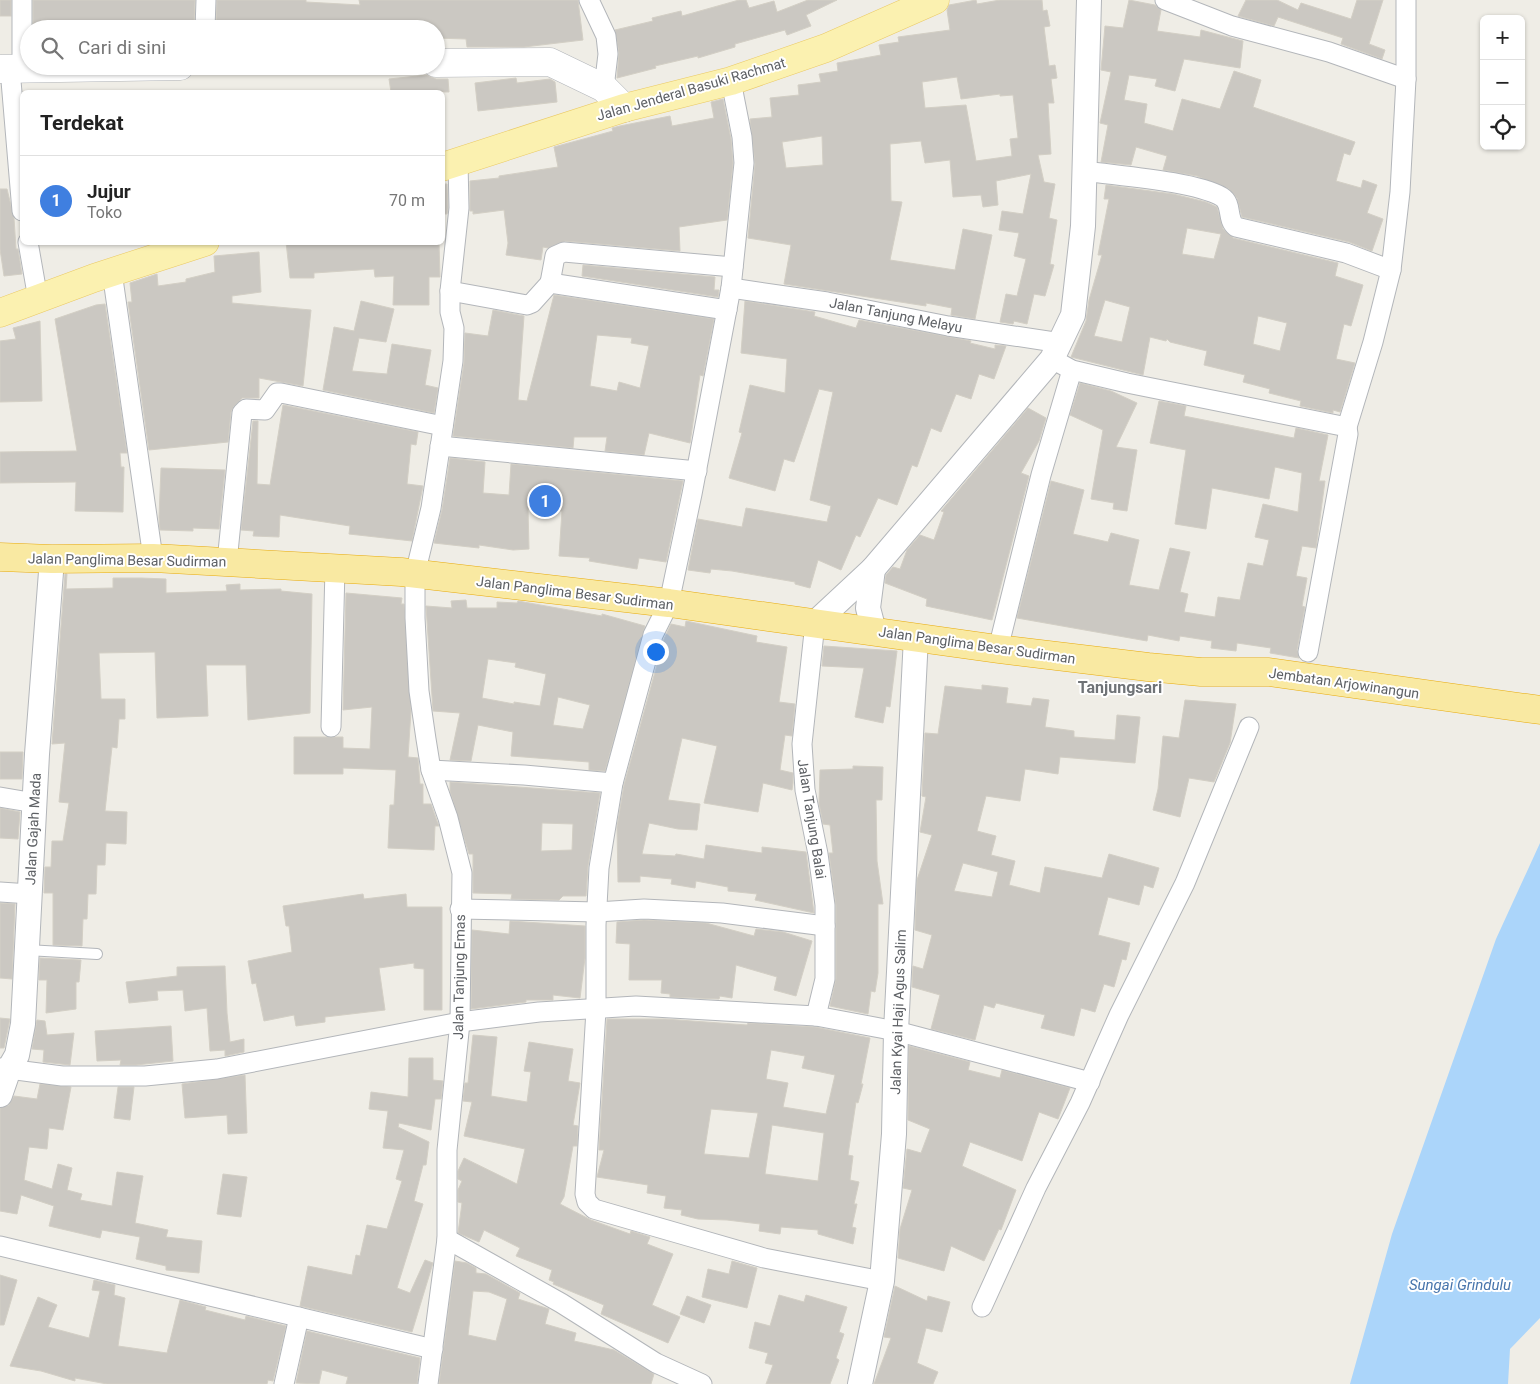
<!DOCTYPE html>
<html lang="id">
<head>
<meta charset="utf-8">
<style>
  body { margin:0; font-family:Roboto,sans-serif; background:#f6f6f6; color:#222 }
  .controls { position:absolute; right:15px; top:15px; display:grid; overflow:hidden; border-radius:8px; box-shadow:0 1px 4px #0004 }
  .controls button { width:45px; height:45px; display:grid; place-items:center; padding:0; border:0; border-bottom:1px solid #e0e0e0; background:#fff; color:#222; font:25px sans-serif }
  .you { position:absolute; left:655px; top:651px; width:18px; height:18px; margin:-12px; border:4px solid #fff; border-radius:50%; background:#1a73e8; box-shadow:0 0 0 8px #1a73e833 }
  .badge { display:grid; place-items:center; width:32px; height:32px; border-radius:50%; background:#ea580c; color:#fff; font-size:16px; font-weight:700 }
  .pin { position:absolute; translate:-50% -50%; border:2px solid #fff; box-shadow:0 1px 5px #0006 }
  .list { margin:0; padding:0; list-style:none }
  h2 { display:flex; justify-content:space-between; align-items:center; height:65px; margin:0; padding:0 20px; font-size:21px }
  h2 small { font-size:16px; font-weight:400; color:#767676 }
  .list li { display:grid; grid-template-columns:32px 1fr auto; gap:15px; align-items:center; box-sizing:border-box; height:90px; padding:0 20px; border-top:1px solid #e0e0e0 }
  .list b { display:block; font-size:19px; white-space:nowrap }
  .list p { margin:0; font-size:16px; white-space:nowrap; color:#767676 }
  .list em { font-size:16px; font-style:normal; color:#767676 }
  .icon { flex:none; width:28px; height:28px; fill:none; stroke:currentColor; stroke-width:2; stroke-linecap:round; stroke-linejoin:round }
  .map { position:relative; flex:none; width:1540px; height:1384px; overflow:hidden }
  .search { position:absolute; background:#fff; box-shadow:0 1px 4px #0004; left:20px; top:20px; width:425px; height:55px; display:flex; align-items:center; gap:12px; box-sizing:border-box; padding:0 18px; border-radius:28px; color:#767676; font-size:19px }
  .panel { position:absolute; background:#fff; box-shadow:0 1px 4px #0004; left:20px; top:90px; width:425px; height:155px; border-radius:8px }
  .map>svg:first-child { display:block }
  .water { fill:#abd5fa }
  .building { fill:#cbc8c2; stroke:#d3cfc5; fill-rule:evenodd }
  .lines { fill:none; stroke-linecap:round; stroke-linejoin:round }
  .service-casing { stroke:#b3b6ba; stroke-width:12 }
  .minor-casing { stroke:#b3b6ba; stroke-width:21 }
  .tertiary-casing { stroke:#b3b6ba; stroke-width:26 }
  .secondary-casing { stroke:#b2b5ba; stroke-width:29 }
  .primary-casing { stroke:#eac964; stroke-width:29 }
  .trunk-casing { stroke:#e8ab0d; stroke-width:29 }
  .service { stroke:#fff; stroke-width:10 }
  .minor { stroke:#fff; stroke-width:19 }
  .tertiary { stroke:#fff; stroke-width:24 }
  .secondary { stroke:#fff; stroke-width:28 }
  .primary { stroke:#fbf1b0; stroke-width:28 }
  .trunk { stroke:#f9e9a2; stroke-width:28 }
  .labels { text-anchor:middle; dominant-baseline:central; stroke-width:4; stroke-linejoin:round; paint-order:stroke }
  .street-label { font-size:14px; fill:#5e6165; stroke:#fff }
  .water-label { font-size:15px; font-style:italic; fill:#4875ac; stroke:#fff }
  .quarter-label { font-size:16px; font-weight:bold; fill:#6f7377; stroke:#fff }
</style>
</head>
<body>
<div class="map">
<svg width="1540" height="1384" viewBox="0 0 1540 1384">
  <rect width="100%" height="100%" fill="#efede6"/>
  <!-- water -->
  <path class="water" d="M1540 843V1318L1510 1349 1508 1384H1350L1392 1234 1496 939Z"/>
  <!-- building -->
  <g class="building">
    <rect x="0" y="0" width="11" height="16"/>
    <path d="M33 0H195L194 24 145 26V29H53V26H33Z"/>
    <path d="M217 0H306V2L360 5 359 0H578L583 40 524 47H467L466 39 436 38V29H216Z"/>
    <path d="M739 0H746L749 8 774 1 777 12 808 0H837L806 15 811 26 787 35 785 30 735 44V47L698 58V56L655 66 656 68 617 78 619 53 615 30 653 21 652 18 681 11 682 16Z"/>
    <path d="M976 0 977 4 1000 0H1042L1043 11 1047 10 1050 26 1044 27 1049 66 1055 65 1057 78 1051 79 1054 103H1048L1051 154 1038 155 1044 182 1055 184 1049 218 1057 220 1050 264 1054 265 1045 296 1034 294 1027 324 1014 321 1013 324 1000 322 1006 294 1017 296 1026 259 1014 256 1019 233 999 230 1002 211 1023 214 1031 174 996 181 998 205 983 207 981 195 953 197 950 160 925 163 921 141 890 144 891 201 902 202 890 260 955 270 963 229 992 235 975 319 951 315 952 308 926 303V306L784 284 791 245 748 238 755 164 750 119 772 117 770 98 799 95 798 85 821 82 819 74 838 71 837 63 881 55 879 45 899 42 898 37 950 30 947 10 949 5ZM957 77 961 99 1000 94V96L1013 95 1018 138 1010 139 1012 156 976 161 966 105 925 108 922 82ZM822 136 823 165 786 168 782 142Z"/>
    <path d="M1129 0 1155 5 1161 10 1157 31 1200 37 1201 30 1243 41 1240 68 1184 59 1175 91 1155 86 1157 79 1129 75 1124 100 1147 104 1144 123 1173 131 1182 99 1220 109 1234 71 1261 80 1253 107 1355 142 1350 155 1344 153 1336 181 1361 188 1363 180 1377 185 1367 213 1383 219 1372 251 1349 242 1242 217 1237 198 1229 189 1197 176 1163 170 1167 156 1136 147 1131 165 1101 162 1108 125 1100 123 1111 72 1101 70 1105 26 1123 28Z"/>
    <path d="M1246 0H1277L1298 10 1301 3 1351 19 1357 0H1383L1369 44 1385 50 1382 59 1341 44 1343 38 1278 17 1274 26 1238 16Z"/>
    <path d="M427 75 436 79H448L449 92H391L389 79Z"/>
    <path d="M516 78 517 83 550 79 555 82 557 102 478 111 475 83Z"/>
    <path d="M723 99 731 139 733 163 727 220 679 227 680 251 565 241 548 248 543 247 541 260 506 255 508 243 504 210 473 214V211H470V181L499 178V176L558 167 554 147 613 131 612 128 620 126 670 116 672 126 714 118 711 102Z"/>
    <path d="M442 184H447L448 208 447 214H442Z"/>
    <path d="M1106 185 1173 194 1206 202 1217 207 1223 229 1233 238 1338 263 1335 276 1363 285 1351 326 1344 324 1336 359 1355 363 1340 412 1333 410V413L1300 406 1301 401 1269 393 1270 389 1243 382 1245 375 1204 365 1207 351 1170 342 1167 339 1166 341 1150 337 1143 375 1071 357 1086 321 1089 300 1102 255H1098L1109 199H1104ZM1187 228 1221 234 1214 259 1182 254ZM1105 300 1130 307 1122 342 1094 336ZM1258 316 1287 323 1280 351 1253 344Z"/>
    <path d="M0 189H7L14 218 16 249H18L22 274 4 276 0 249Z"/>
    <path d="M286 242H439L440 277H429V305H393L394 276 375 277 374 269 314 273V278H290Z"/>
    <path d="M259 252 261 292 232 296V303L311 310 303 386 259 378V398H242L234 406 231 412 228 442 149 450 128 302H132L130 283 157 274 158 286 186 282V279L215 272 214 256Z"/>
    <path d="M583 265 715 277 714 290H719L718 297 582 276Z"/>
    <path d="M554 295 714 319 703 376 700 375 690 443 649 433 644 455 605 451 607 437H574L573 448 453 436 464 363 465 333 488 336 493 310 524 316 518 400 527 401ZM597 335 632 338 631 343 649 346 640 388 619 382 617 391 590 386Z"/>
    <path d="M361 301 394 309 386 342 359 338 352 371 387 374 392 344 431 350 425 385 438 388 434 413 323 390 334 327 354 331Z"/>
    <path d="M745 301 815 312 814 316 856 328 859 320 971 341 970 343 995 349V345L1006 346 994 379 979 374 971 399 956 394 941 432 931 428 917 467 912 465 897 505 878 498 860 537 856 535 841 570 818 560 810 588 795 584V582L732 571 711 569 710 573 688 570 698 519 742 527 746 508 827 522 831 506 810 500 833 392 819 389 794 462 784 459 775 491 729 478 742 433 739 432 750 385 785 393 787 359 741 353Z"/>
    <path d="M105 304 127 453H120L121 467H124L123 512 75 511 76 482 0 483V452L77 451 55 319 96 305Z"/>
    <path d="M40 321 42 401 0 402V341L16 339 13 328Z"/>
    <path d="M1080 383 1111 391 1137 403 1116 447 1137 450 1127 511 1113 509 1114 503 1091 499 1103 430 1070 415Z"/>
    <path d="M1159 401 1186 406 1184 416 1294 438 1296 428 1328 435 1319 481H1325L1316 548 1302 546 1296 576 1307 578 1302 606 1305 607 1297 650 1299 658 1270 653 1271 648 1237 643 1236 651 1211 648 1212 641 1180 636 1179 641 1148 635 1147 641 1017 618 1051 481 1084 490 1073 534 1108 542 1111 533 1139 540 1129 585 1159 590 1170 548 1190 552 1180 592 1188 594 1184 612 1215 617 1218 597 1240 600 1248 563 1263 566 1269 540 1255 537 1263 504 1298 512 1302 473 1275 467 1269 499 1212 488 1206 529 1175 524 1186 450 1150 443Z"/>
    <path d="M283 405 418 432 416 445 411 444 407 484 423 486 412 541 349 534 350 526 280 515 279 537 253 536 254 531 241 530 253 421H258L257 484 270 485Z"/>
    <path d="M1028 408 1046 418 1039 441 1021 473 1029 476 992 620 926 606 927 599 885 583 886 575 893 567 900 569 907 550 920 535 934 540 944 512 941 511Z"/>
    <path d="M450 458 485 462 483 493 509 495 511 464 683 481 666 562 639 558 637 569 589 561 590 558 559 556 562 511 528 509 529 549 513 550 479 545V548L434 543 442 510Z"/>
    <path d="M161 468 225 470 219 529 193 528V531L160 530 159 517Z"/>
    <path d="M65 574H67L66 589 113 588V578H141L166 579V593L227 591 226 585 240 584V590L281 589V591L312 594 310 713 248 720 246 665H206L208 716 157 718 155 652 99 653 101 699H125V719H119L117 748 112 747 105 811 127 812 126 844 106 843 105 865H97L96 894H88L87 919H83L82 946 53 945V893H44L45 867H51L52 841H63L69 803 59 802 65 743 52 744Z"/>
    <path d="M346 593 402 598 401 604H404L411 711 408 757 418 758 420 784H423V804H431L437 821 439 826H435L434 850 388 848 390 805H394L396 770 343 768V774H294V737H343V748L370 749 372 707 343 710Z"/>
    <path d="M466 600 467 608H497V602L517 603 518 601 602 616V614L645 626 605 771 589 770V762L511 756 513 732 478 725 471 761 450 760 460 713 433 711 426 606 452 608 451 601ZM488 659 516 663 515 667 546 674 540 706 514 702V704L482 698ZM558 697 590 705 583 729 553 725Z"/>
    <path d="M686 621 757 636 756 642 787 647 779 702 795 704 792 736 785 735 780 770 793 773V783L792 790 763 783 758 812 704 803 717 746 682 738 668 800 700 804 697 830 678 829 649 823 642 854 675 856 676 854 704 859 706 845 762 853V847L806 852 814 913 755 900 757 894 728 891V887L696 881 695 888 671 884 672 879 640 876V882H618L617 827 624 785 664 639 671 624 685 627Z"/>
    <path d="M824 646 897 651 890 707 886 706 883 723 855 717 864 668 822 666Z"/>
    <path d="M982 685 1008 688 1006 703 1031 706 1033 698 1049 700 1045 727 1074 731V737L1115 740 1117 715 1140 717 1135 763 1060 757 1058 774 1025 769 1020 801 986 796 977 831 996 836 991 855 1015 861 1009 885 1040 893 1045 867 1102 878 1109 854 1159 868 1153 888 1144 885 1139 905 1108 897 1098 935 1130 943 1126 960 1122 959 1114 987 1104 984 1095 1012 1081 1008 1074 1036 1041 1028 1045 1015 996 1003 994 1008 984 1005 975 1040 931 1029 940 995 912 987 913 966 923 969 932 935 915 930 917 880 932 835 920 832 926 797 922 796 925 733 938 734 945 686 982 690ZM963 863 998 872 992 897 954 891Z"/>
    <path d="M1185 700 1236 704 1230 743 1214 782 1189 778 1180 817 1153 810 1158 789 1163 736 1179 738Z"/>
    <path d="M0 752H23L22 779H0Z"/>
    <path d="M853 766 883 767 882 800H876L877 861 883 904H878V973L875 992 871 991 868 1014 830 1006 836 979V905L829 853H833L830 825 823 824 819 803 820 770 853 769Z"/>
    <path d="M450 782 600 793 588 866 586 896H563L559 900 511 899 512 894 473 893V854H469L450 791ZM542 823 573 824 572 850 541 851Z"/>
    <path d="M0 808 20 812 18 839 0 838Z"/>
    <path d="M363 894 364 899 406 894 407 907H442V1010H424V969L414 968V963L379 968 385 1010 325 1017V1022L296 1026 294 1015 264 1021 256 983 252 984 248 961 292 952 289 926H286L283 906Z"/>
    <path d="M0 903 15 904 12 979 0 978Z"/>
    <path d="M644 920 706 923 754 936 756 929 783 932 812 941 796 996 774 990 777 977 736 965 732 998 720 996 719 999 670 997V994L661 993 662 980H629L630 944 616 943 617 922Z"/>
    <path d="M510 921 585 926V958L580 998 553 995V1000H526V1002L471 1009 472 930 509 934Z"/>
    <path d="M40 958 81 960 79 982H76V1009L46 1013 47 980H39Z"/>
    <path d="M225 966 227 1013 230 1042 244 1039V1052L225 1056V1050L210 1051 207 1008 185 1011 183 990 157 991 158 1000 129 1003 126 982 177 976V967Z"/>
    <path d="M0 1018 10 1019 4 1048H0Z"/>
    <path d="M607 1019H665L747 1025 748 1023 815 1027 870 1038 861 1084H863L858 1103 856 1102 848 1155 853 1156 850 1180 859 1182 854 1204H857L852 1227 856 1228 853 1244 818 1234V1230L781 1227 780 1234 759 1231 760 1224 727 1220 698 1219 681 1215 682 1210 664 1208 666 1196 647 1193 648 1185 597 1177 604 1150H599ZM771 1050 805 1056 802 1068 835 1075 826 1114 783 1107 788 1083 766 1079ZM711 1109 758 1113 749 1158 704 1154ZM772 1125 824 1133 818 1181 765 1174Z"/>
    <path d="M37 1020 45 1021 47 1035 74 1033 70 1065 43 1062 44 1050 32 1049Z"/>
    <path d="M171 1026 173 1061 136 1065H120L121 1060 97 1061 95 1031Z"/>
    <path d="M473 1035 497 1037 491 1096 527 1102 531 1072 524 1071 529 1042 573 1049 568 1081 580 1083 573 1125 578 1126 577 1146H573L564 1197 560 1204 591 1220 630 1234 631 1231 650 1237 647 1244 673 1254 652 1305 680 1317 668 1343 601 1314 604 1305 553 1284 554 1282 549 1280 552 1270 516 1256 520 1248 484 1230 479 1242 458 1233 462 1203 458 1202V1190L462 1181 458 1179V1171L464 1158 517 1184 525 1149 464 1136 472 1102 463 1101 465 1083H468Z"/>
    <path d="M909 1046 970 1062 968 1070 1000 1078 1002 1070 1070 1088 1058 1119 1039 1112 1022 1161 970 1142 962 1166 1016 1190 1001 1230 999 1229 984 1261 951 1246 944 1271 898 1258 900 1229 912 1190 903 1188 907 1149 921 1153 930 1129 908 1120Z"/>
    <path d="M409 1058H433V1080L443 1081 441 1099H435L431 1130 399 1123 398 1127 429 1142 426 1165H423L414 1201 423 1204 397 1288 410 1293 425 1260 433 1263 412 1332 300 1306 308 1266 352 1275 356 1255 360 1256 367 1225 387 1229 402 1181 396 1179 404 1150 383 1148 388 1111 369 1109 371 1092 408 1097Z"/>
    <path d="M245 1075 247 1133 228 1134 227 1115 185 1118 182 1084Z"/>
    <path d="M40 1084 71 1087 63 1130 49 1128 47 1149 29 1147 24 1180 52 1189 58 1164 72 1168 67 1190 82 1194 80 1200 112 1206 117 1172 143 1176 135 1223 168 1230 166 1237 202 1241 199 1273 166 1270V1266L136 1259 140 1237 102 1230 100 1238 49 1226 54 1206 21 1195 17 1214 0 1211V1108L9 1105 14 1096 37 1099Z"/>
    <path d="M118 1087H134L130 1120 114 1118Z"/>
    <path d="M223 1174 247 1177 241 1217 217 1214Z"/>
    <path d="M455 1261 467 1263 476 1268V1273L486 1274 520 1293 518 1299 549 1309 545 1324 576 1333 574 1341 614 1350 654 1374 651 1384H439ZM473 1291 489 1292 507 1299 496 1341 468 1335Z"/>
    <path d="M732 1261 757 1268 747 1308 702 1297 708 1269 729 1274Z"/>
    <path d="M0 1275 17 1280 4 1325H0Z"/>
    <path d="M94 1280 115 1285 114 1295 125 1298 118 1346 167 1353 180 1300 206 1307 205 1310 245 1320 246 1316 286 1326 273 1381 268 1380 267 1384H107L75 1378V1381L41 1371 10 1366 38 1297 57 1305 48 1327 89 1338 100 1291 92 1290Z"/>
    <path d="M895 1286 927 1301 928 1296 950 1302 942 1332 926 1328 917 1363 938 1372 933 1384H874L891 1338 884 1337Z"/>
    <path d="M779 1295 804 1302 806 1295 847 1307 839 1332 844 1334 836 1358 839 1360 830 1384H766L773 1365 765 1363 768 1353 749 1348 755 1322 770 1326Z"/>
    <path d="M687 1296 711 1305 704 1323 680 1314Z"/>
    <path d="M307 1331 420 1358 417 1384H346L348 1377 322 1370 319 1384 296 1383Z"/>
  </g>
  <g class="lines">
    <!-- service casing -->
    <g class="service-casing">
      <path id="service" d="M27 950 97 954"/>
    </g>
    <!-- minor casing -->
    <g class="minor-casing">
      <g id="minor">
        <path d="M589 0 606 36 608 54 604 88"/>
        <path d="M1165 0 1232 26 1329 52 1406 79"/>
        <path d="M205 29 206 0"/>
        <path d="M10 69 22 211"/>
        <path d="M22 69V0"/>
        <path d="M731 81 742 137 744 163 731 288 692 494 669 603 653 635 613 783 599 868 596 925V1010L585 1194 587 1202 594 1209 764 1258 882 1281"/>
        <path d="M1085 171C1119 176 1194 181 1222 197 1233 204 1226 219 1236 227L1346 253 1391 270"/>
        <path d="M28 242 38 299"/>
        <path d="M112 272 153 558"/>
        <path d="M550 283 555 256 564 252 733 267"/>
        <path d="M731 288 827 302 948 326 1061 343"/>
        <path d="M450 291 527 305 532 303 550 283 727 310"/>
        <path d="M1052 359 1072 370 1127 383 1347 427 1348 434 1308 652"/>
        <path d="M1347 427 1373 342 1391 270 1400 192 1406 79V0"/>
        <path d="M440 446 697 471"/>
        <path d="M227 562 242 413 246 409 265 410 277 393H281L443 426"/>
        <path d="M815 623 802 744 805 790 818 854 825 905V979L816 1016"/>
        <path d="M998 649 1041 475 1072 370"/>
        <path d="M331 727 335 568"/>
        <path d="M431 770 524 775 613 783"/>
        <path d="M0 797 35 803"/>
        <path d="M0 892 30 894"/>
        <path d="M460 909 597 912 644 909 722 913 825 926"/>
        <path d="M0 1068 62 1076H145L217 1069 460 1022 539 1012 636 1006 816 1016 896 1031 1090 1082"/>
        <path d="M447 1239 561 1303 656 1363 702 1384"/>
        <path d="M0 1246 433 1349"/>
        <path d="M982 1307 1036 1188 1080 1103 1119 1015 1185 883 1249 727"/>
        <path d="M284 1384 299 1317"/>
        <path d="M428 1384 447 1239V1150L460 1022 462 873 448 818 431 770 426 739 419 691 415 618V574L431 508 453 361 454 328 450 312V291L459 208 458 162"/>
      </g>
    </g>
    <!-- tertiary casing -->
    <g class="tertiary-casing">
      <g id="tertiary">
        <path d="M873 569 868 608 874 631"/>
        <path d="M815 623 873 569 1052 359 1073 315 1083 226 1089 0"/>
        <path d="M0 1095 9 1069 17 1055 23 1024 37 754 52 559"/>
        <path d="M860 1384 882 1281 894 1134 896 1031 916 637"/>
      </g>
    </g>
    <!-- secondary casing -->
    <g class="secondary-casing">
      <g id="secondary">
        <path d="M436 63 550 62 604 88 624 108"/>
        <path d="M0 69 180 66"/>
      </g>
    </g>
    <!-- primary casing -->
    <g class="primary-casing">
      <g id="primary">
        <path d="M442 167 624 108 731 81 826 48 935 0"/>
        <path d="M0 313 94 278 205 242"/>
      </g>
    </g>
    <!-- trunk casing -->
    <g class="trunk-casing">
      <path id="trunk" d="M0 557 52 559 153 558 401 572 669 603 998 649 1148 667 1201 672H1269L1540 710"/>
    </g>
    <!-- service -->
    <use href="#service" class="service"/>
    <!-- minor -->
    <use href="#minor" class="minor"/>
    <!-- tertiary -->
    <use href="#tertiary" class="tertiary"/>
    <!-- secondary -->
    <use href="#secondary" class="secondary"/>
    <!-- primary -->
    <use href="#primary" class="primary"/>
    <!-- trunk -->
    <use href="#trunk" class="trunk"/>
  </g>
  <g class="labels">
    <!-- street labels -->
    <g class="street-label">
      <text transform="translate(691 89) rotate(-16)">Jalan Jenderal Basuki Rachmat</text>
      <text transform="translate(896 315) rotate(11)">Jalan Tanjung Melayu</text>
      <text transform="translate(127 560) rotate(1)">Jalan Panglima Besar Sudirman</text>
      <text transform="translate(575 593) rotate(7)">Jalan Panglima Besar Sudirman</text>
      <text transform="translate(977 645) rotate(8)">Jalan Panglima Besar Sudirman</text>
      <text transform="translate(1344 683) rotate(8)">Jembatan Arjowinangun</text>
      <text transform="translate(812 819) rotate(81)">Jalan Tanjung Balai</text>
      <text transform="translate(33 829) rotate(-87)">Jalan Gajah Mada</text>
      <text transform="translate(459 977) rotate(-89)">Jalan Tanjung Emas</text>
      <text transform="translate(898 1012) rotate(-88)">Jalan Kyai Haji Agus Salim</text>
    </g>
    <!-- water labels -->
    <g class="water-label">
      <text x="1460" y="1285">Sungai Grindulu</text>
    </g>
    <!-- quarter labels -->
    <g class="quarter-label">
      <text x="1120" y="687">Tanjungsari</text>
    </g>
  </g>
</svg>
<div class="controls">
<button>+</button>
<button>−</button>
<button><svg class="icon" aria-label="locate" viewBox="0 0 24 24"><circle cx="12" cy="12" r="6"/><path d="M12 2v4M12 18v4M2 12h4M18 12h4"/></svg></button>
</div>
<div class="you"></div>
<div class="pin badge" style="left:545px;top:501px;background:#3f7fe0">1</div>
<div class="search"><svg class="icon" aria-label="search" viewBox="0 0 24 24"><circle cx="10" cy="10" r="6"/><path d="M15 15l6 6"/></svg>Cari di sini</div>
<section class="panel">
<h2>Terdekat<small></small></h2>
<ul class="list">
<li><span class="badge" style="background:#3f7fe0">1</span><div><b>Jujur</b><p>Toko</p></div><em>70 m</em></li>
</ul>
</section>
</div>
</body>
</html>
